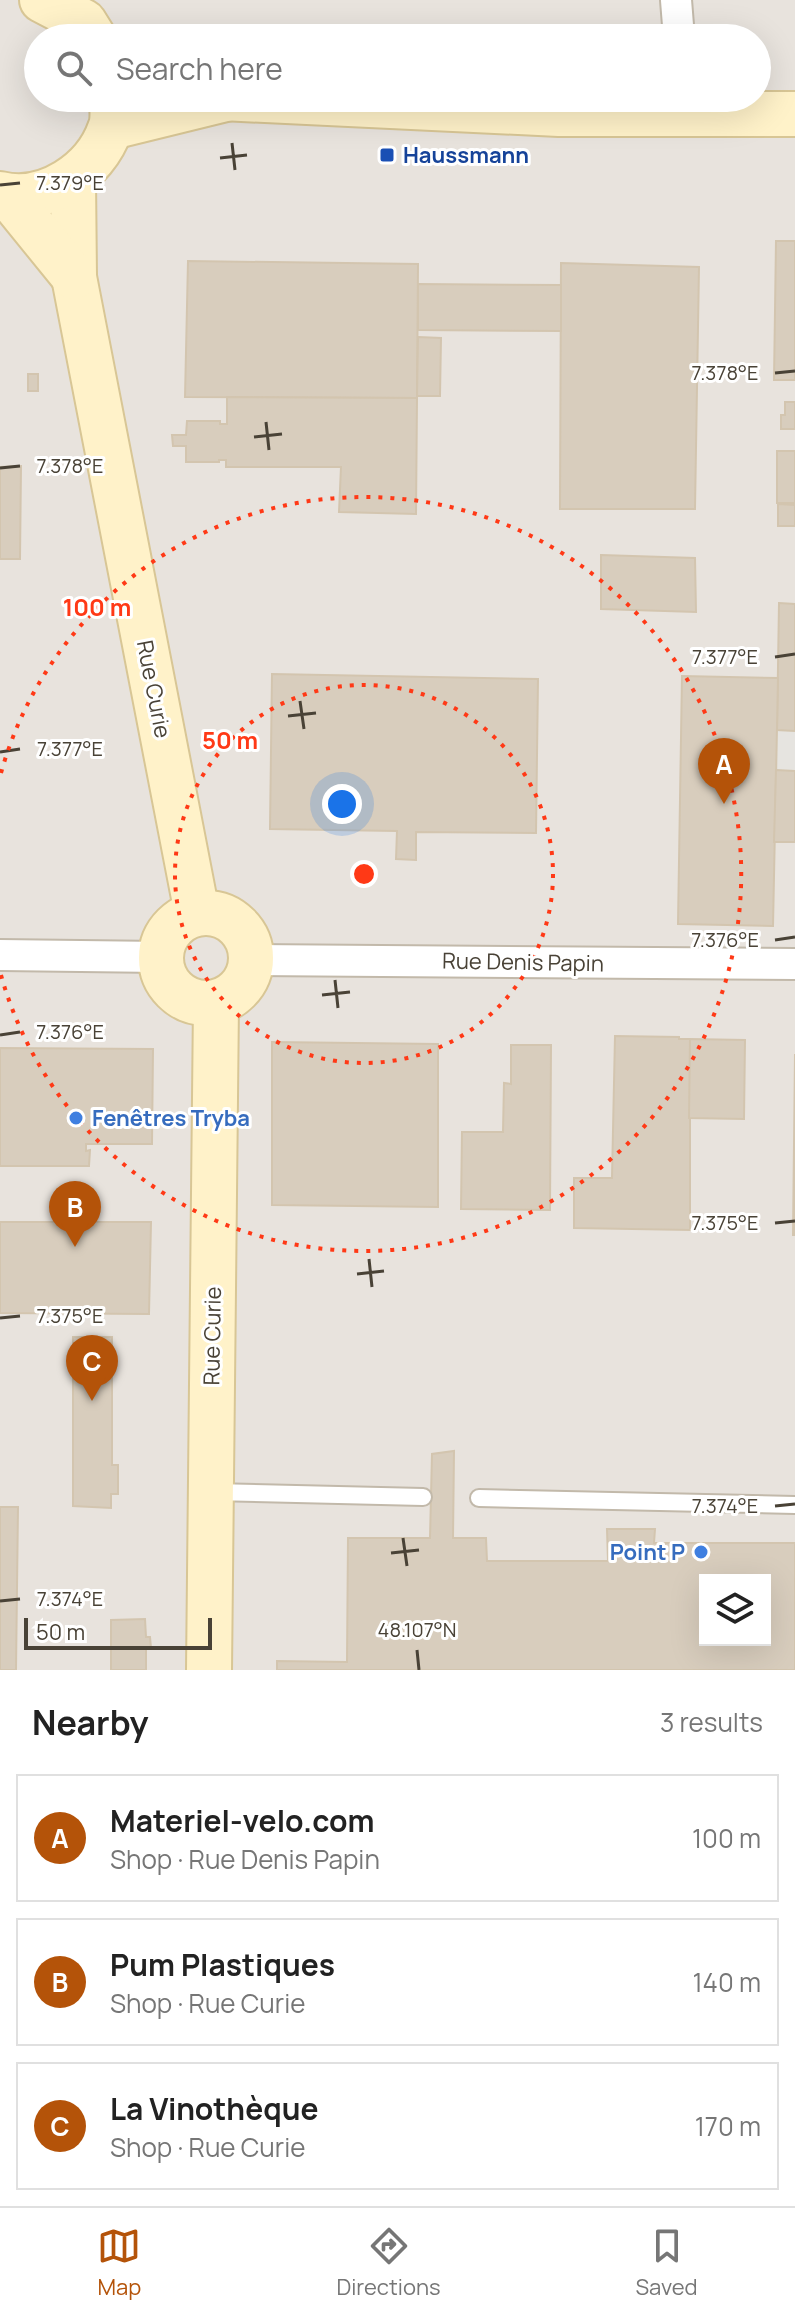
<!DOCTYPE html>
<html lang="en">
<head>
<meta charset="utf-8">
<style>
  body { margin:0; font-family:Manrope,sans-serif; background:#f2f2f2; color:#222 }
  .controls { position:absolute; right:24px; bottom:24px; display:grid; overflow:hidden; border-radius:0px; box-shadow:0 8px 32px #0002 }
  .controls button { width:72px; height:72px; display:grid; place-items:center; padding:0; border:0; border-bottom:2px solid #e0e0e0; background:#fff; color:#222; font:40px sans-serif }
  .scale { position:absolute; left:24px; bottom:20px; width:188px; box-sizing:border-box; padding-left:8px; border:4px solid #494236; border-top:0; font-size:22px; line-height:28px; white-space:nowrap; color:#494236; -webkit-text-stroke:6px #fff; paint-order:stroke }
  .you { position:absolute; left:342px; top:804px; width:28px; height:28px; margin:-20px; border:6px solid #fff; border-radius:50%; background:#1a73e8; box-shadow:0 0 0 12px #1a73e833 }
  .badge { display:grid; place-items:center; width:52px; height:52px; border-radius:50%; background:#b45309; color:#fff; font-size:26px; font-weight:700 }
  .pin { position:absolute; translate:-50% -66px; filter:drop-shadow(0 2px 4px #0008) }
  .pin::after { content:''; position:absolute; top:42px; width:28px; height:24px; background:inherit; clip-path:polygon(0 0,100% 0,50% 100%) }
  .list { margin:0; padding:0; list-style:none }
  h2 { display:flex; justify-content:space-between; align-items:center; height:104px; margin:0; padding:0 32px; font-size:34px }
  h2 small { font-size:26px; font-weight:400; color:#767676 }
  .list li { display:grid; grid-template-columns:52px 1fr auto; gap:24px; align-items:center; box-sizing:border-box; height:128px; margin:0 16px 16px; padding:0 16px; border:2px solid #e0e0e0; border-radius:0px }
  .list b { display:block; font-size:30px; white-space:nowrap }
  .list p { margin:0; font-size:26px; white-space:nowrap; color:#767676 }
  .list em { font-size:26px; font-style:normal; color:#767676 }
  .icon { flex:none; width:44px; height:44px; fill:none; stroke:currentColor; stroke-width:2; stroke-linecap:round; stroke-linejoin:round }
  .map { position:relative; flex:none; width:795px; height:1670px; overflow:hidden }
  .search { position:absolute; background:#fff; box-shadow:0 8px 32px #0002; left:24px; right:24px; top:24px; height:88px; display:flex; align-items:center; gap:20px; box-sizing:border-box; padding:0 28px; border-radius:44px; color:#767676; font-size:30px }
  .sheet { height:536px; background:#fff }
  nav { display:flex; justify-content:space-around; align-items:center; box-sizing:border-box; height:112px; border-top:2px solid #e0e0e0; background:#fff; font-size:22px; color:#767676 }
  nav a { display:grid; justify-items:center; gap:4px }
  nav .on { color:#b45309 }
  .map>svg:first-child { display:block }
  .industrial { fill:#e8e3dd; fill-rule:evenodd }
  .parking { fill:#e6e4e0 }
  .building { fill:#d8cdbd; stroke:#d3c5af; stroke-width:2; fill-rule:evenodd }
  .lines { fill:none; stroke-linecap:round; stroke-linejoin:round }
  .service-casing { stroke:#c2b9aa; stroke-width:20 }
  .minor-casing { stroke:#c2b9aa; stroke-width:34 }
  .secondary-casing { stroke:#d8c695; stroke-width:48 }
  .service { stroke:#fff; stroke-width:16 }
  .minor { stroke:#fff; stroke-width:30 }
  .secondary { stroke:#fff2c9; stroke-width:44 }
  .ticks { fill:none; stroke:#494236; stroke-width:3 }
  .ring { fill:none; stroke:#ff3916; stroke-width:4; stroke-dasharray:4 8 }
  .transit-dot { fill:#1a4fb4; stroke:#fff; stroke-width:3 }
  .shop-dot { fill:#3f7fe0; stroke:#fff; stroke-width:3 }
  .labels { text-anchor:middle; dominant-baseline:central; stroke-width:6; stroke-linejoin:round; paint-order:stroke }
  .transit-label { font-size:22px; font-weight:bold; fill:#164399; stroke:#fff; text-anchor:start }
  .street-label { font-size:22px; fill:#494236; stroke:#fff }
  .shop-label { font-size:22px; font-weight:bold; fill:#366cbe; stroke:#fff; text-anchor:start }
  .ticks-label { font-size:20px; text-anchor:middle; fill:#494236; stroke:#fff; stroke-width:6; stroke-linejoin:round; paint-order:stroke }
  .centre { fill:#ff3916; stroke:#fff; stroke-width:4 }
  .ring-label { font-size:24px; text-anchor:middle; font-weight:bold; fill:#ff3916; stroke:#fff; stroke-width:6; stroke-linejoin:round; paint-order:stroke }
</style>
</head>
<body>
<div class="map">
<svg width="795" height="1670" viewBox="0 0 795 1670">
  <rect width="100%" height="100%" fill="#f5f1e8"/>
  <!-- industrial -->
  <path class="industrial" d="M0 0H795V1670H0ZM38 38H757V98H38ZM705 1580H765V1640H705Z"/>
  <!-- parking -->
  <path class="parking" d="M777 730 795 731V771L776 770Z"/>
  <!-- building -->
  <g class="building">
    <path d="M776 241H795V380H774Z"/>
    <path d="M188 261 418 264 417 398 185 397Z"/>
    <path d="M561 263 699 267 695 509H560Z"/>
    <path d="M418 284 561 285V331L418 330Z"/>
    <path d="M418 337 441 338 440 396H417Z"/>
    <rect x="28" y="374" width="10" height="17"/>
    <path d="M227 397 417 398 416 514 339 512 341 467H226V460H219V462H186V446H173L172 435H186L187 421H220V424H227Z"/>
    <path d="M785 402H795V429H781V415H785Z"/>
    <rect x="777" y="451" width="18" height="52"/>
    <path d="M21 466 20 559H0V467Z"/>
    <path d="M778 504 795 505V526H778Z"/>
    <path d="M601 555 695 558 696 612 601 609Z"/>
    <path d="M779 603 795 604V731L777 730Z"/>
    <path d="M272 674 538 679 536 833 416 832V860L396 859 397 831 270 829Z"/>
    <path d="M682 676 778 678 773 926 678 924Z"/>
    <path d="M776 770 795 771V842H774Z"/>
    <path d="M615 1036 679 1037V1039H690V1230L574 1228V1178H612Z"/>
    <path d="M690 1039 745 1040 744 1119 689 1118Z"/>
    <path d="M272 1042 438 1044V1207L272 1205Z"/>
    <path d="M511 1045H551L550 1210 461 1209 462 1132H503L504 1083 511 1084Z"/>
    <path d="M0 1048 153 1049 152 1144H86V1151L90 1150 89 1166H0Z"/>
    <path d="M795 1054V1235H793Z"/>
    <path d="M0 1222H151L149 1314 0 1313Z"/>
    <path d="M73 1337H112V1465H118V1494H111V1508L73 1506Z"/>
    <path d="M454 1451 453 1538H486L487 1561H608L607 1529H655L654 1543H795V1670H277V1661L347 1662 348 1538H430L432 1454ZM705 1580H765V1640H705Z"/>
    <path d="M0 1507H18L16 1670H0Z"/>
    <path d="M145 1619 146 1637H150L151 1648 146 1649V1670H111V1620Z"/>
  </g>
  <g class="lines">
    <!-- service casing -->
    <g class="service-casing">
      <g id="service">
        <path d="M212 1492 423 1497"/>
        <path d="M479 1498 795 1505"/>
      </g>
    </g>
    <!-- minor casing -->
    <g class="minor-casing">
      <g id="minor">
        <path d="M676 0 679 38"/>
        <path d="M0 955 161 957"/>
        <path d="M252 960 795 964"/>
      </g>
    </g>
    <!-- secondary casing -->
    <g class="secondary-casing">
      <g id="secondary">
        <path d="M42 0 84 22 94 38"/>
        <path d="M222 98 559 114H795"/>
        <path d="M112 127 226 99"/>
        <path d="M73 179 74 277 197 913"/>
        <path d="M0 194C46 205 95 172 110 129 114 120 112 108 112 98"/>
        <path d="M9 197 74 277"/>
        <circle cx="206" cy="958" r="45"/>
        <path d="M209 1670 216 1003"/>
      </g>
    </g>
    <!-- service -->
    <use href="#service" class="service"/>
    <!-- minor -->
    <use href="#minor" class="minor"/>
    <!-- secondary -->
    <use href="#secondary" class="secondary"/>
  </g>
  <!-- ticks -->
  <path class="ticks" d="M232 143 235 170M220 158 247 155M0 185 20 183M775 373 795 371M266 422 269 450M254 437 282 434M0 468 20 466M775 657 795 654M300 701 304 729M288 716 316 713M0 752 20 749M775 940 795 937M335 980 338 1008M322 995 350 992M0 1035 20 1032M775 1223 795 1221M369 1259 372 1287M357 1274 384 1271M0 1318 20 1316M775 1506 795 1504M403 1538 407 1566M391 1553 419 1550M0 1601 20 1599M417 1650 419 1670"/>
  <!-- distance rings -->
  <g class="ring">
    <circle cx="364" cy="874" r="189"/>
    <path d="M1 773A377 377 0 1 1 1 975"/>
  </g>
  <!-- markers -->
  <rect class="transit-dot" x="379" y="147" width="16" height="16" rx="4"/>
  <g class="shop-dot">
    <circle cx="76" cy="1118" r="8"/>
    <circle cx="701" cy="1552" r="8"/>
  </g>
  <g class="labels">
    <!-- transit labels -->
    <g class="transit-label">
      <text x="403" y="155">Haussmann</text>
    </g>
    <!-- street labels -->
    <g class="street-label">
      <text transform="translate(154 689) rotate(79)">Rue Curie</text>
      <text transform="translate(523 962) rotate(1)">Rue Denis Papin</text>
      <text transform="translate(212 1336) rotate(-89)">Rue Curie</text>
    </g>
    <!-- shop labels -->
    <g class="shop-label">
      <text x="92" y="1118">Fenêtres Tryba</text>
      <text x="685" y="1552" text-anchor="end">Point P</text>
    </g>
  </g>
  <g class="ticks-label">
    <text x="70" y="190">7.379°E</text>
    <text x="725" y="380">7.378°E</text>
    <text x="70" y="473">7.378°E</text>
    <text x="725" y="664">7.377°E</text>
    <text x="70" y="756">7.377°E</text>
    <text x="725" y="947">7.376°E</text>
    <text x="70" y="1039">7.376°E</text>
    <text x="725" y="1230">7.375°E</text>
    <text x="70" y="1323">7.375°E</text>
    <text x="725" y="1513">7.374°E</text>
    <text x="70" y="1606">7.374°E</text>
    <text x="417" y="1637">48.107°N</text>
  </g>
  <circle cx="364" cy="874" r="12" class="centre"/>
  <g class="ring-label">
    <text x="97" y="616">100 m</text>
    <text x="230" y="749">50 m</text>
  </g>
</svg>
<div class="controls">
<button><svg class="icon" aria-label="layers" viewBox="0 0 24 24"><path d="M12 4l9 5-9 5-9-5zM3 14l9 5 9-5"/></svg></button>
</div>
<div class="scale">50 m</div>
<div class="you"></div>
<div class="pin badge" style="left:724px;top:804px">A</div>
<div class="pin badge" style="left:75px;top:1247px">B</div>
<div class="pin badge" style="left:92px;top:1401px">C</div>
<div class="search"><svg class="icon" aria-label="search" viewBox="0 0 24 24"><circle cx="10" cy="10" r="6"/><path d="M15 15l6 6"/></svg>Search here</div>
</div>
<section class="sheet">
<h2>Nearby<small>3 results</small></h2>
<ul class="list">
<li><span class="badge">A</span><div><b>Materiel-velo.com</b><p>Shop · Rue Denis Papin</p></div><em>100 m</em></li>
<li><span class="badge">B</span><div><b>Pum Plastiques</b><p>Shop · Rue Curie</p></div><em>140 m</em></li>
<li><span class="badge">C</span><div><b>La Vinothèque</b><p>Shop · Rue Curie</p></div><em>170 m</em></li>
</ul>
</section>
<nav>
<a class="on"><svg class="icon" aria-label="map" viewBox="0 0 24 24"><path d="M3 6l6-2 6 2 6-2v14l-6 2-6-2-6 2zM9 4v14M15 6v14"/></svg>Map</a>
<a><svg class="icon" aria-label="directions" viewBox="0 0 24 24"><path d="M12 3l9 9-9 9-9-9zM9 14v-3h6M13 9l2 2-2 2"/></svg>Directions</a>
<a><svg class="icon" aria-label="saved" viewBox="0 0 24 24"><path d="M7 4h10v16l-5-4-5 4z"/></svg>Saved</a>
</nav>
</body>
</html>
